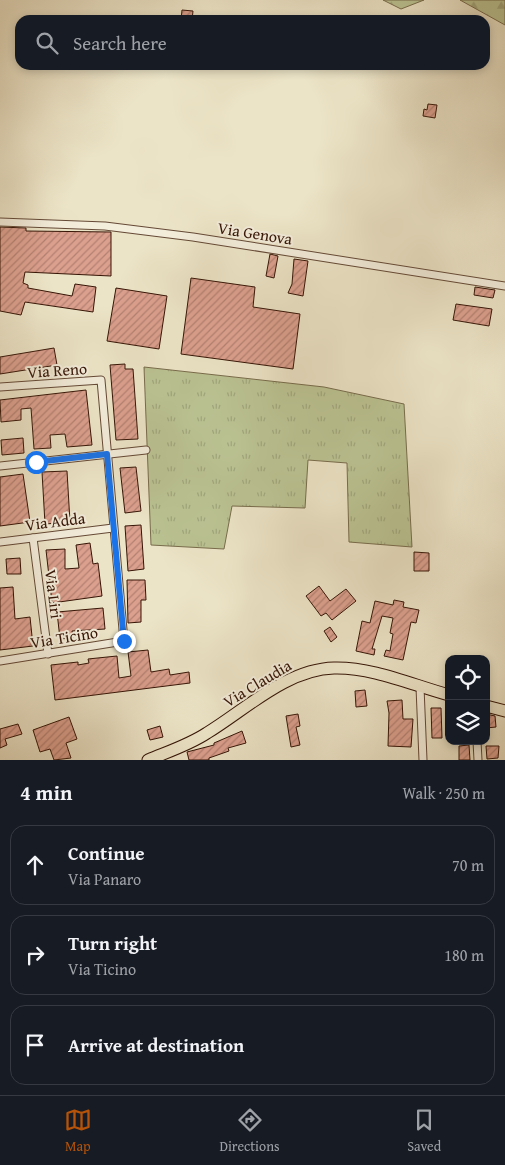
<!DOCTYPE html>
<html lang="en">
<head>
<meta charset="utf-8">
<style>
  body { margin:0; font-family:"Gentium Book Plus",serif; background:#242831; color:#f1f3f6 }
  .controls { position:absolute; right:15px; bottom:15px; display:grid; overflow:hidden; border-radius:10px; box-shadow:0 2px 8px #0003 }
  .controls button { width:45px; height:45px; display:grid; place-items:center; padding:0; border:0; border-bottom:1px solid #363941; background:#171b24; color:#f1f3f6; font:25px sans-serif }
  .stop { position:absolute; width:15px; height:15px; margin:-11px; border:4px solid #1a73e8; border-radius:50%; background:#fff }
  .stop.end { background:#1a73e8; border-color:#fff; box-shadow:0 1px 5px #0008 }
  .list { margin:0; padding:0; list-style:none }
  h2 { display:flex; justify-content:space-between; align-items:center; height:65px; margin:0; padding:0 20px; font-size:21px }
  h2 small { font-size:16px; font-weight:400; color:#9ea1a6 }
  .list li { display:grid; grid-template-columns:32px 1fr auto; gap:15px; align-items:center; box-sizing:border-box; height:80px; margin:0 10px 10px; padding:0 10px; border:1px solid #363941; border-radius:15px }
  .list b { display:block; font-size:19px; white-space:nowrap }
  .list p { margin:0; font-size:16px; white-space:nowrap; color:#9ea1a6 }
  .list em { font-size:16px; font-style:normal; color:#9ea1a6 }
  .icon { flex:none; width:28px; height:28px; fill:none; stroke:currentColor; stroke-width:2; stroke-linecap:round; stroke-linejoin:round }
  .map { position:relative; flex:none; width:505px; height:760px; overflow:hidden }
  .search { position:absolute; background:#171b24; box-shadow:0 2px 8px #0003; left:15px; right:15px; top:15px; height:55px; display:flex; align-items:center; gap:12px; box-sizing:border-box; padding:0 18px; border-radius:15px; color:#9ea1a6; font-size:19px }
  .sheet { height:335px; background:#171b24 }
  nav { display:flex; justify-content:space-around; align-items:center; box-sizing:border-box; height:70px; border-top:1px solid #363941; background:#171b24; font-size:14px; color:#9ea1a6 }
  nav a { display:grid; justify-items:center; gap:2px }
  nav .on { color:#b45309 }
  .map>svg:first-child { display:block }
  .grass { fill:url(#grass-tufts); stroke:#786c4c }
  .forest { fill:url(#forest-firs); stroke:#786c4c }
  .building { fill:url(#building-hatch); stroke:#361506 }
  .lines { fill:none; stroke-linecap:round; stroke-linejoin:round }
  .street-casing { stroke:#644936; stroke-width:9 }
  .primary-casing { stroke:#361506; stroke-width:13 }
  .street { stroke:#f3eddb; stroke-width:7 }
  .primary { stroke:#ece4c7; stroke-width:11 }
  .route { stroke:#1a73e8; stroke-width:6 }
  .labels { text-anchor:middle; dominant-baseline:central; stroke-width:4; stroke-linejoin:round; paint-order:stroke }
  .street-label { font-size:16px; fill:#361506; stroke:#f3eddb }
</style>
</head>
<body>
<div class="map">
<svg width="505" height="760" viewBox="0 0 505 760">
  <defs>
    <pattern id="grass-tufts" width="24" height="20" patternUnits="userSpaceOnUse" patternTransform="scale(1.25)"><rect width="24" height="20" fill="#bbc393"/><path d="M3 7l-1-3M5 7V3M7 7l1-3M15 17l-1-3M17 17v-4M19 17l1-3" fill="none" stroke="#a1a77d"/></pattern>
    <pattern id="forest-firs" width="22" height="20" patternUnits="userSpaceOnUse" patternTransform="scale(1.25)"><rect width="22" height="20" fill="#bbc393"/><path d="M5 1l3.5 6h-7zM16 11l3.5 6h-7z" fill="#a1a77d"/></pattern>
    <pattern id="building-hatch" width="6" height="6" patternUnits="userSpaceOnUse" patternTransform="scale(1.25)"><rect width="6" height="6" fill="#dca08e"/><path d="M-1 1l2-2M0 6l6-6M5 7l2-2" fill="none" stroke="#b38172"/></pattern>
  </defs>
  <rect width="100%" height="100%" fill="#ece4c7"/>
  <filter id="stains"><feTurbulence type="fractalNoise" baseFrequency=".004" numOctaves="4"/><feColorMatrix values="0 0 0 0 .2 0 0 0 0 .09 0 0 0 0 .02 0 0 0 .5 -.17"/></filter>
  <radialGradient id="worn" r=".72"><stop offset=".6" stop-color="#630" stop-opacity="0"/><stop offset="1" stop-color="#630" stop-opacity=".3"/></radialGradient>
  <!-- grass -->
  <path class="grass" d="M144 367 324 387 404 404 412 547 349 542 347 463 308 460 305 508 232 506 224 549 151 545Z"/>
  <!-- forest -->
  <g class="forest">
    <path d="M383 0H424L401 9Z"/>
    <path d="M460 0H505V25Z"/>
  </g>
  <!-- building -->
  <g class="building">
    <path d="M182 10 193 11 192 20H181Z"/>
    <path d="M428 104 437 105 435 118 423 116 424 109 427 110Z"/>
    <path d="M0 227 26 228V231L111 232V276L25 272 23 283 28 285V288L72 296 75 284 96 287 93 312 25 302 21 315 0 311Z"/>
    <path d="M270 254 278 256 274 278 266 276Z"/>
    <path d="M294 259 308 261 303 296 288 293 292 284Z"/>
    <path d="M191 278 255 287 253 307 300 314 293 369 181 354Z"/>
    <path d="M475 287 495 290 493 298 474 295Z"/>
    <path d="M116 288 167 296 159 349 107 341Z"/>
    <path d="M456 304 492 309 489 326 453 320Z"/>
    <path d="M54 348 57 365 0 374V357Z"/>
    <path d="M125 364V369H133L138 439 116 440 110 365Z"/>
    <path d="M86 390 92 445 67 447 65 434 50 435 51 448 34 449 31 408 21 409V420L1 422 0 400Z"/>
    <path d="M23 438 24 453 2 455 1 440Z"/>
    <path d="M136 467 141 511 125 513 120 468Z"/>
    <path d="M67 471 70 522 45 524 42 472Z"/>
    <path d="M23 474 30 522 0 526V477Z"/>
    <path d="M141 525 144 569 128 571 125 526Z"/>
    <path d="M90 543 93 564 98 563 102 596 52 603 46 550 65 549V569L79 568 76 545Z"/>
    <path d="M414 552 429 553V571H414Z"/>
    <path d="M20 558 21 574H7L6 559Z"/>
    <path d="M127 580H145L146 600H141V622L128 623Z"/>
    <path d="M319 586 330 601 346 589 356 601 332 620 326 613 321 616 306 596Z"/>
    <path d="M13 587 15 619 30 617 33 646 0 650V588Z"/>
    <path d="M394 600 404 602 403 607 419 610 416 623 411 622 403 660 384 656 386 650 390 651 393 634 390 633 393 618 382 616 372 649H375L374 655 356 651 362 621 370 623 375 601 393 605Z"/>
    <path d="M103 608 105 629 72 631 73 638 60 639 57 612Z"/>
    <path d="M330 627 337 637 331 642 324 631Z"/>
    <path d="M148 650 151 672 169 669 170 675 189 672 190 683 55 700 51 665 78 662V665L89 663 88 659 117 656 119 678 131 676 128 652Z"/>
    <path d="M365 690 367 706 356 707 355 691Z"/>
    <path d="M402 700 403 719H413L411 747 388 746 389 713 387 701Z"/>
    <path d="M431 708H441L442 738H432Z"/>
    <path d="M298 714 300 726 296 727 300 745 291 747 286 716Z"/>
    <path d="M486 714 495 716 496 727 486 728Z"/>
    <path d="M69 717 77 739 66 743 71 758 54 760 50 749 40 752 33 730Z"/>
    <path d="M18 724 22 734 5 739 7 745 0 748V729Z"/>
    <path d="M160 726 163 737 150 740 147 730Z"/>
    <path d="M242 731 246 743 228 748 229 751 209 758V760H189L187 752 214 745V743Z"/>
    <path d="M469 745 470 760H459V746Z"/>
    <path d="M486 746H499L498 758 487 759Z"/>
  </g>
  <g class="lines">
    <!-- street casing -->
    <g class="street-casing">
      <g id="street">
        <path d="M0 222 105 226 193 237 505 286"/>
        <path d="M0 387 101 380 124 641 0 661"/>
        <path d="M0 466 146 450"/>
        <path d="M33 538 48 654"/>
        <path d="M0 542 113 528"/>
        <path d="M420 687 423 760"/>
        <path d="M477 741 478 760"/>
      </g>
    </g>
    <!-- primary casing -->
    <g class="primary-casing">
      <g id="primary">
        <path d="M486 706 505 711"/>
        <path d="M148 760C167 752 189 745 207 733 245 710 287 669 334 668 373 667 412 685 449 695"/>
      </g>
    </g>
    <!-- street -->
    <use href="#street" class="street"/>
    <!-- primary -->
    <use href="#primary" class="primary"/>
  </g>
  <g class="lines">
    <!-- route -->
    <path class="route" d="M36 462 107 454 124 641"/>
  </g>
  <g class="labels">
    <!-- street labels -->
    <g class="street-label">
      <text transform="translate(255 233) rotate(9)">Via Genova</text>
      <text transform="translate(57 370) rotate(-4)">Via Reno</text>
      <text transform="translate(55 521) rotate(-7)">Via Adda</text>
      <text transform="translate(54 594) rotate(83)">Via Liri</text>
      <text transform="translate(64 637) rotate(-9)">Via Ticino</text>
      <text transform="translate(257 683) rotate(-31)">Via Claudia</text>
    </g>
  </g>
  <rect width="100%" height="100%" filter="url(#stains)"/>
  <rect width="100%" height="100%" fill="url(#worn)"/>
</svg>
<div class="controls">
<button><svg class="icon" aria-label="locate" viewBox="0 0 24 24"><circle cx="12" cy="12" r="6"/><path d="M12 2v4M12 18v4M2 12h4M18 12h4"/></svg></button>
<button><svg class="icon" aria-label="layers" viewBox="0 0 24 24"><path d="M12 4l9 5-9 5-9-5zM3 14l9 5 9-5"/></svg></button>
</div>
<div class="stop" style="left:36px;top:462px"></div>
<div class="stop end" style="left:124px;top:641px"></div>
<div class="search"><svg class="icon" aria-label="search" viewBox="0 0 24 24"><circle cx="10" cy="10" r="6"/><path d="M15 15l6 6"/></svg>Search here</div>
</div>
<section class="sheet">
<h2>4 min<small>Walk · 250 m</small></h2>
<ul class="list">
<li><svg class="icon" aria-label="ahead" viewBox="0 0 24 24"><path d="M12 20V5M6 11l6-6 6 6"/></svg><div><b>Continue</b><p>Via Panaro</p></div><em>70 m</em></li>
<li><svg class="icon" aria-label="right" viewBox="0 0 24 24"><path d="M7 20v-9h11M14 6l5 5-5 5"/></svg><div><b>Turn right</b><p>Via Ticino</p></div><em>180 m</em></li>
<li><svg class="icon" aria-label="arrive" viewBox="0 0 24 24"><path d="M6 21V4h12l-3 4 3 4H6"/></svg><div><b>Arrive at destination</b></div></li>
</ul>
</section>
<nav>
<a class="on"><svg class="icon" aria-label="map" viewBox="0 0 24 24"><path d="M3 6l6-2 6 2 6-2v14l-6 2-6-2-6 2zM9 4v14M15 6v14"/></svg>Map</a>
<a><svg class="icon" aria-label="directions" viewBox="0 0 24 24"><path d="M12 3l9 9-9 9-9-9zM9 14v-3h6M13 9l2 2-2 2"/></svg>Directions</a>
<a><svg class="icon" aria-label="saved" viewBox="0 0 24 24"><path d="M7 4h10v16l-5-4-5 4z"/></svg>Saved</a>
</nav>
</body>
</html>
